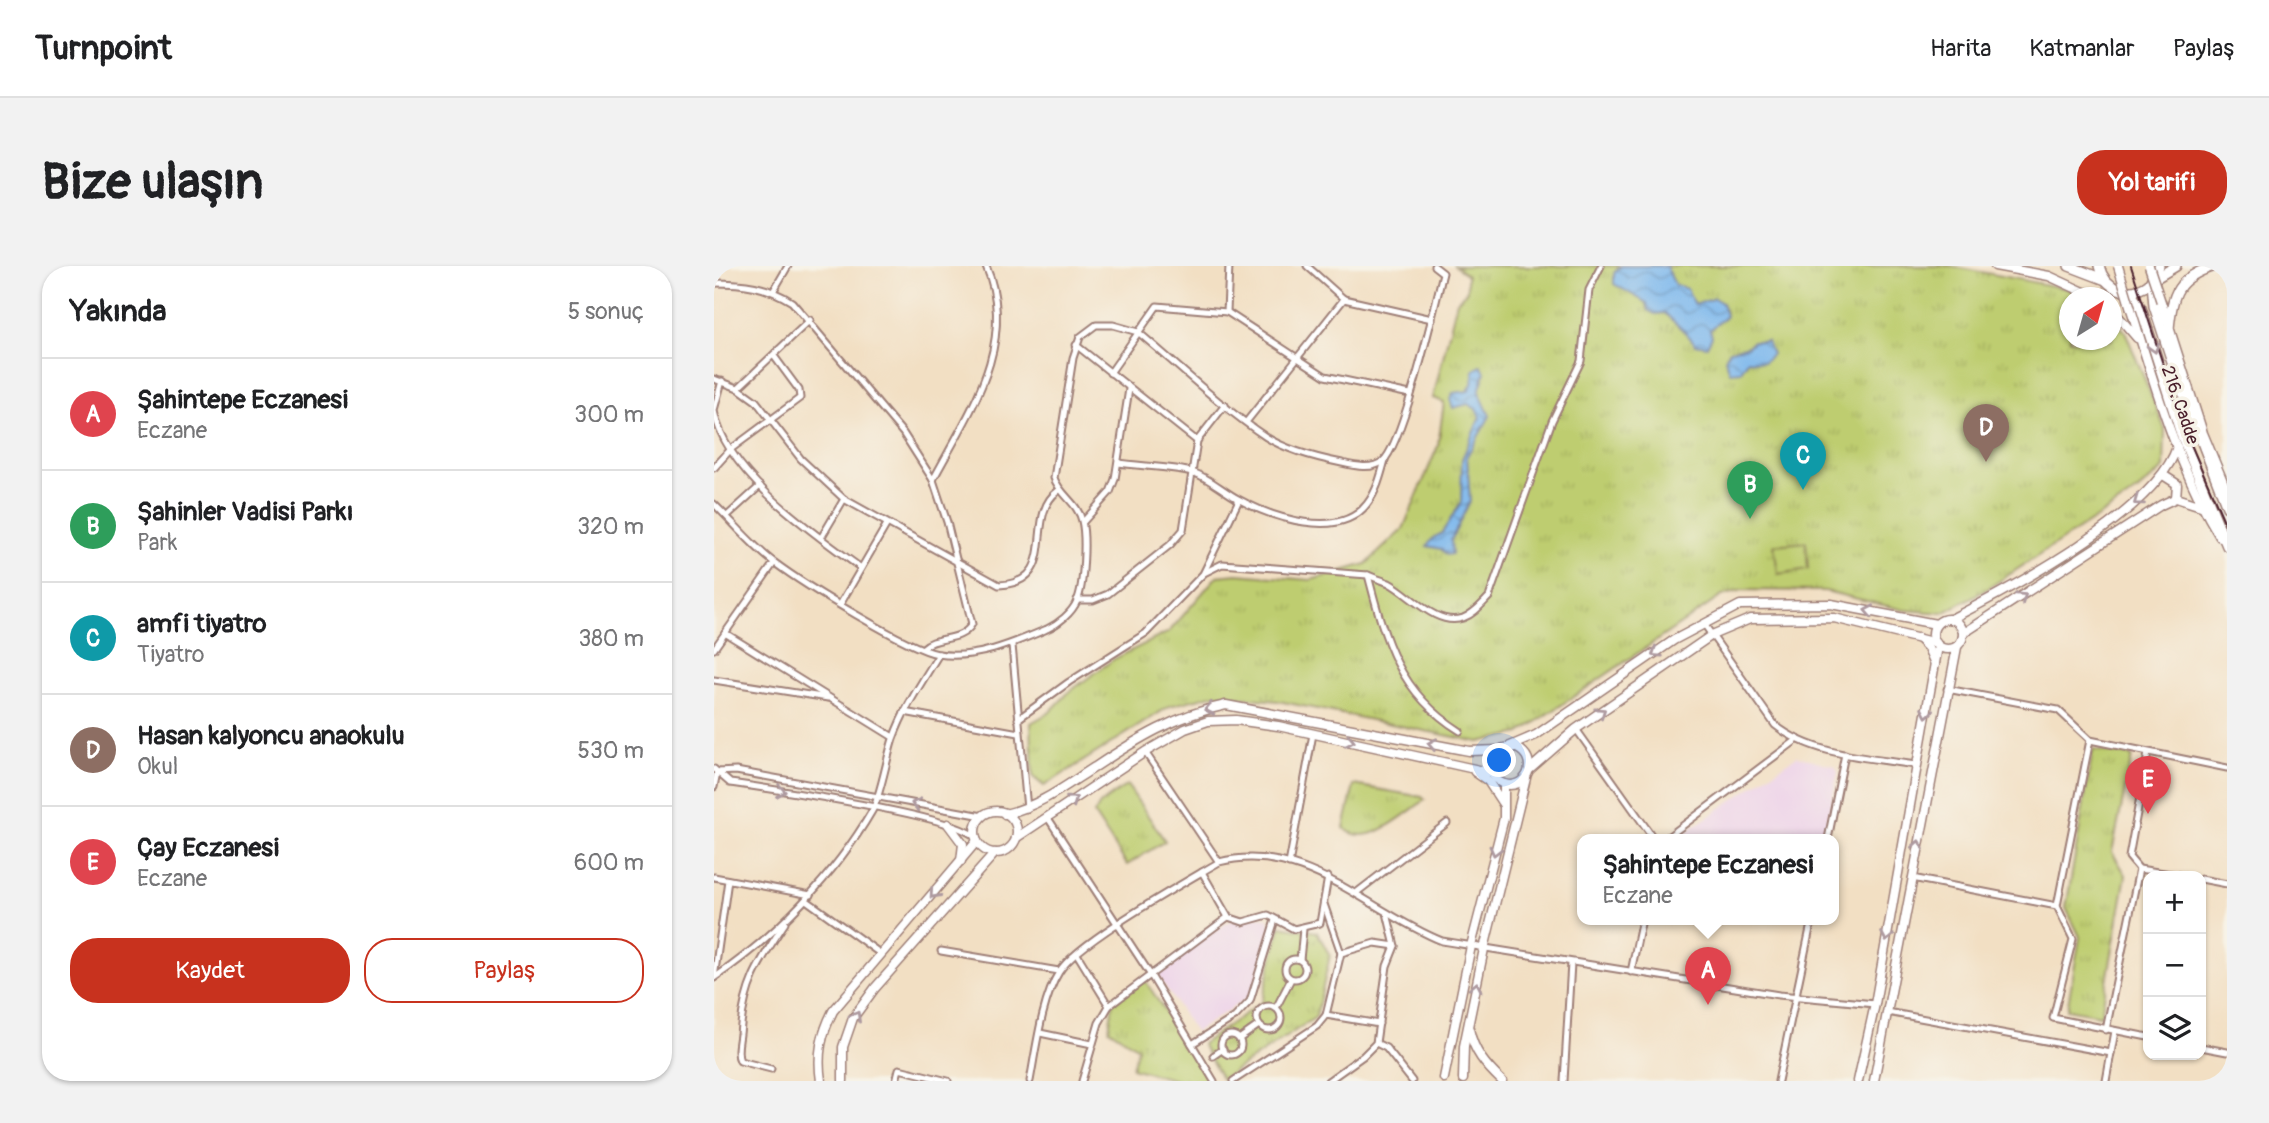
<!DOCTYPE html>
<html lang="tr">
<head>
<meta charset="utf-8">
<style>
  body { margin:0; font-family:Pangolin,sans-serif; background:#f2f2f2; color:#202124 }
  .controls { position:absolute; right:21px; bottom:21px; display:grid; overflow:hidden; border-radius:14px; box-shadow:0 2px 5px #0004 }
  .controls button { width:63px; height:63px; display:grid; place-items:center; padding:0; border:0; border-bottom:2px solid #e0e0e0; background:#fff; color:#202124; font:35px sans-serif }
  .compass { position:absolute; left:1345px; top:21px; width:63px; height:63px; border-radius:50%; background:#fff; box-shadow:0 2px 5px #0004; rotate:37deg }
  .you { position:absolute; left:786px; top:495px; width:24px; height:24px; margin:-18px; border:5px solid #fff; border-radius:50%; background:#1a73e8; box-shadow:0 0 0 10px #1a73e833 }
  .badge { display:grid; place-items:center; width:46px; height:46px; border-radius:50%; background:#c8321e; color:#fff; font-size:23px; font-weight:700 }
  .pin { position:absolute; translate:-50% -58px; filter:drop-shadow(0 2px 4px #0008) }
  .pin::after { content:''; position:absolute; top:37px; width:24px; height:21px; background:inherit; clip-path:polygon(0 0,100% 0,50% 100%) }
  .popup { position:absolute; left:863px; top:568px; width:262px; height:91px; box-sizing:border-box; display:grid; place-content:center; border-radius:14px; background:#fff; filter:drop-shadow(0 2px 5px #0005); font-size:23px; white-space:nowrap; color:#757577 }
  .popup b { font-size:26px; color:#202124 }
  .popup::after { content:''; position:absolute; left:50%; top:100%; margin-left:-14px; border:14px solid transparent; border-top-color:#fff }
  .list { margin:0; padding:0; list-style:none }
  h2 { display:flex; justify-content:space-between; align-items:center; height:91px; margin:0; padding:0 28px; font-size:30px }
  h2 small { font-size:23px; font-weight:400; color:#757577 }
  .list li { display:grid; grid-template-columns:46px 1fr auto; gap:21px; align-items:center; box-sizing:border-box; height:112px; padding:0 28px; border-top:2px solid #e0e0e0 }
  .list b { display:block; font-size:26px; white-space:nowrap }
  .list p { margin:0; font-size:23px; white-space:nowrap; color:#757577 }
  .list em { font-size:23px; font-style:normal; color:#757577 }
  .actions { display:flex; gap:14px; padding:21px 28px }
  .actions a { flex:1; padding:16px 0; border:2px solid #c8321e; border-radius:28px; text-align:center; font-size:24px; color:#c8321e }
  .actions .main { background:#c8321e; color:#fff }
  .icon { flex:none; width:38px; height:38px; fill:none; stroke:currentColor; stroke-width:2; stroke-linecap:round; stroke-linejoin:round }
  .map { position:relative; flex:none; width:1513px; height:815px; overflow:hidden; border-radius:28px }
  header { display:flex; align-items:center; gap:42px; box-sizing:border-box; height:98px; padding:0 35px; background:#fff; border-bottom:2px solid #e0e0e0 }
  header strong { font-size:33px }
  nav { display:flex; gap:38px; margin-inline-start:auto; font-size:24px }
  .intro { display:flex; align-items:center; justify-content:space-between; box-sizing:border-box; height:168px; padding:0 42px }
  h1 { margin:0; font-size:49px }
  .button { padding:18px 32px; border-radius:28px; background:#c8321e; color:#fff; font-size:24px; font-weight:700 }
  main { display:flex; gap:42px; padding:0 42px }
  aside { flex:1; background:#fff; border-radius:28px; box-shadow:0 2px 5px #0004 }
  .map>svg:first-child { display:block }
  .built { fill:#edd1e9 }
  .grass { fill:url(#grass-tufts); stroke:#84764d; stroke-width:2 }
  .pitch { fill:#becd6f; stroke:#84764d; stroke-width:2 }
  .water { fill:url(#water-waves); stroke:#626b8c; stroke-width:2 }
  .lines { fill:none; stroke-linecap:round; stroke-linejoin:round }
  .street-casing { stroke:#9e7f77; stroke-width:9 }
  .secondary-casing { stroke:#9e7f77; stroke-width:11 }
  .primary-casing { stroke:#9e7f77; stroke-width:12 }
  .street { stroke:#fff; stroke-width:5 }
  .secondary { stroke:#fff; stroke-width:8 }
  .primary { stroke:#fff; stroke-width:9 }
  .tram { stroke:#4a1f2b; stroke-width:2 }
  .secondary-bridge-casing { stroke:#9e7f77; stroke-width:11; stroke-linecap:butt }
  .secondary-bridge { stroke:#fff; stroke-width:8 }
  .oneway { stroke:#ae9aa0 }
  .labels { text-anchor:middle; dominant-baseline:central; stroke-width:7; stroke-linejoin:round; paint-order:stroke }
  .street-label { font-size:18px; fill:#4a1f2b; stroke:#f7f3e8 }
</style>
</head>
<body>
<header>
<strong>Turnpoint</strong>
<nav><a>Harita</a><a>Katmanlar</a><a>Paylaş</a></nav>
</header>
<div class="intro"><h1>Bize ulaşın</h1><a class="button">Yol tarifi</a></div>
<main>
<aside>
<h2>Yakında<small>5 sonuç</small></h2>
<ul class="list">
<li><span class="badge" style="background:#e0444e">A</span><div><b>Şahintepe Eczanesi</b><p>Eczane</p></div><em>300 m</em></li>
<li><span class="badge" style="background:#2e9e5b">B</span><div><b>Şahinler Vadisi Parkı</b><p>Park</p></div><em>320 m</em></li>
<li><span class="badge" style="background:#0f9aa8">C</span><div><b>amfi tiyatro</b><p>Tiyatro</p></div><em>380 m</em></li>
<li><span class="badge" style="background:#8d6e63">D</span><div><b>Hasan kalyoncu anaokulu</b><p>Okul</p></div><em>530 m</em></li>
<li><span class="badge" style="background:#e0444e">E</span><div><b>Çay Eczanesi</b><p>Eczane</p></div><em>600 m</em></li>
</ul>
<div class="actions"><a class="main">Kaydet</a><a>Paylaş</a></div>
</aside>
<div class="map">
<svg width="1513" height="815" viewBox="0 0 1513 815">
  <defs>
    <pattern id="grass-tufts" width="24" height="20" patternUnits="userSpaceOnUse" patternTransform="scale(1.75)"><rect width="24" height="20" fill="#becd6f"/><path d="M3 7l-1-3M5 7V3M7 7l1-3M15 17l-1-3M17 17v-4M19 17l1-3" fill="none" stroke="#a5b060"/></pattern>
    <pattern id="water-waves" width="16" height="10" patternUnits="userSpaceOnUse" patternTransform="scale(1.75)"><rect width="16" height="10" fill="#7bb7ed"/><path d="M0 5q4-4 8 0t8 0" fill="none" stroke="#6794c0"/></pattern>
  </defs>
  <rect width="100%" height="100%" fill="#f7f3e8"/>
  <filter id="ink" filterUnits="userSpaceOnUse"><feTurbulence type="fractalNoise" baseFrequency=".0143" numOctaves="2"/><feDisplacementMap in="SourceGraphic" scale="14" xChannelSelector="R" yChannelSelector="G"/><feConvolveMatrix kernelMatrix="1 2 1 2 8 2 1 2 1" color-interpolation-filters="sRGB"/></filter>
  <filter id="wash" filterUnits="userSpaceOnUse"><feTurbulence type="fractalNoise" baseFrequency=".00686" numOctaves="4" result="noise"/><feDisplacementMap in="SourceGraphic" scale="28" xChannelSelector="R" yChannelSelector="G"/><feGaussianBlur stdDeviation="1.57" result="paint"/><feColorMatrix in="noise" values="0 0 0 0 0 0 0 0 0 0 0 0 0 0 0 0 0 1.4 0 .05"/><feComposite in="paint" operator="in"/></filter>
  <g filter="url(#wash)">
    <rect width="100%" height="100%" fill="#f2dfc3"/>
    <!-- built -->
    <g class="built">
      <path d="M1083 490 1121 500 1124 506 1109 573 966 570Z"/>
      <path d="M525 649 553 652 557 661 538 729 481 766 443 708 445 703Z"/>
    </g>
    <!-- grass -->
    <g class="grass">
      <path d="M741 0H1236L1354 23 1366 31 1356 32V74H1398V53L1411 65 1451 163 1450 202 1422 226 1273 323 1229 347 1190 344 1111 325 1028 324 1008 330 806 467 765 476 564 435 501 428 456 440 330 520 319 511 317 457 336 446 355 426 400 393 455 366 503 310 523 308 597 314 652 298 689 263 724 180 730 136 719 132 743 35 753 25V9Z"/>
      <path d="M1379 484 1418 490 1398 586 1412 609 1387 749 1353 743 1366 671 1352 642Z"/>
      <path d="M413 519 451 575 413 599 380 548 386 538Z"/>
      <path d="M640 519 708 531 711 534C690 548 653 584 630 562Z"/>
      <path d="M566 660 603 666 616 690 602 751 508 813 488 778 548 736Z"/>
      <path d="M431 714 495 815H465L418 802 424 782 395 763 399 737Z"/>
    </g>
    <!-- pitch -->
    <path class="pitch" d="M1092 276 1094 303 1064 308 1060 279Z"/>
    <!-- water -->
    <g class="water">
      <path d="M907 0H952L961 19 973 23 981 39 1000 32 1008 37 1012 50 996 64 998 70 993 80 981 78C974 67 960 57 951 47L941 48 934 44 933 37 900 18V7Z"/>
      <path d="M1039 75H1053L1058 88 1050 96 1034 94 1027 105 1016 106 1011 93 1015 84 1034 80Z"/>
      <path d="M767 100 771 106 765 126 776 150 753 190 756 235 737 274 738 288 733 289 727 283 713 280 719 272 728 267 747 236 748 193 766 151 762 143 754 138 739 142 736 133 739 127 754 125 758 118 760 104Z"/>
    </g>
  </g>
  <g filter="url(#ink)">
    <g class="lines">
      <!-- street casing -->
      <g class="street-casing">
        <g id="street">
          <path d="M593 0 630 33 718 53"/>
          <path d="M0 17C30 17 53 20 78 36L189 167 219 214 233 256 258 358C247 377 222 369 209 382"/>
          <path d="M60 24 74 0"/>
          <path d="M513 46 515 0"/>
          <path d="M362 79 483 175"/>
          <path d="M396 107 443 40 513 46 611 110 696 128"/>
          <path d="M0 113 24 122 42 135 87 193 130 233 285 319C348 316 309 250 344 225"/>
          <path d="M24 122 96 54"/>
          <path d="M0 144 8 115"/>
          <path d="M0 145C12 208 98 266 147 302"/>
          <path d="M533 155 630 33"/>
          <path d="M404 197C423 200 462 201 478 206 494 211 509 225 524 233 557 251 625 275 653 238 663 225 667 209 671 194"/>
          <path d="M0 202 17 183 86 132 85 124 60 90"/>
          <path d="M219 214C254 148 305 78 272 0"/>
          <path d="M0 238C20 257 39 281 61 297 89 318 194 383 224 388 261 394 300 377 333 363 344 358 358 347 363 335 370 320 372 271 368 255 364 237 346 229 340 212L359 92 366 71 382 59H399L424 66C466 101 507 141 552 171 574 185 603 192 628 197 641 200 658 204 669 195 689 178 721 39 729 7L720 0"/>
          <path d="M13 250 46 220"/>
          <path d="M369 256 396 226 401 213 415 123"/>
          <path d="M107 272 130 233"/>
          <path d="M490 306 525 234"/>
          <path d="M654 309C671 375 685 427 746 465"/>
          <path d="M363 334H379L394 328 456 279 469 264 483 175 511 139"/>
          <path d="M127 337 173 258"/>
          <path d="M990 358 1061 459C1099 490 1157 492 1203 499"/>
          <path d="M11 367 179 471"/>
          <path d="M298 379 313 543"/>
          <path d="M0 383 60 297"/>
          <path d="M0 414 114 432"/>
          <path d="M1233 423 1344 444 1376 474 1513 502"/>
          <path d="M190 446 305 467"/>
          <path d="M304 453 355 416 432 367 490 307 508 298 654 309C660 312 668 314 675 317 696 328 722 361 749 352 760 348 767 339 775 331L838 155 867 95 875 24 887 0"/>
          <path d="M862 463 940 573"/>
          <path d="M1376 474 1343 640 1359 673 1339 752 1434 771"/>
          <path d="M431 486 505 596"/>
          <path d="M0 503 16 517C57 523 239 549 261 571"/>
          <path d="M3 506 22 505 269 550"/>
          <path d="M0 521 3 506"/>
          <path d="M334 552 436 708 500 815"/>
          <path d="M951 573 1084 473"/>
          <path d="M1114 573 1131 488"/>
          <path d="M575 598 599 468"/>
          <path d="M1425 603 1415 591 1434 487"/>
          <path d="M0 611 97 629"/>
          <path d="M1198 612 1343 640"/>
          <path d="M1487 613 1513 618"/>
          <path d="M642 627 733 557"/>
          <path d="M92 634 167 688"/>
          <path d="M610 638 627 687"/>
          <path d="M514 651 529 656 554 649 580 663 606 657 614 611"/>
          <path d="M227 685 345 705"/>
          <path d="M363 688 395 740"/>
          <circle cx="581" cy="703" r="10"/>
          <path d="M586 694 589 663"/>
          <path d="M917 706 928 653"/>
          <path d="M0 712C61 671 121 609 158 545 166 532 173 491 179 473 190 442 208 416 225 388"/>
          <path d="M0 712 14 614"/>
          <circle cx="555" cy="752" r="12"/>
          <path d="M562 742 577 713"/>
          <path d="M1173 746 1397 787"/>
          <path d="M612 749 665 758"/>
          <path d="M1392 764 1425 603 1469 610"/>
          <path d="M326 767 378 778"/>
          <circle cx="517" cy="779" r="10"/>
          <path d="M525 773 545 759"/>
          <path d="M662 777 672 782 698 815"/>
          <path d="M478 778 521 751 536 735 561 654"/>
          <path d="M1487 781 1513 786"/>
          <path d="M499 790 509 783"/>
          <path d="M57 803 26 795C22 787 25 777 26 768 30 718 44 698 71 657"/>
          <path d="M182 815 185 803 234 815"/>
          <path d="M316 815C322 783 328 733 345 706 363 676 470 617 505 596 590 574 655 646 728 675L1065 729 1161 738"/>
          <path d="M368 815 385 757 395 740 514 651 488 606"/>
          <path d="M519 815 603 760 612 749 627 687 661 677 681 680"/>
          <path d="M614 815 649 790 662 777 673 700 681 680 673 647"/>
          <path d="M850 815 857 697"/>
          <path d="M1064 815 1098 653"/>
          <path d="M1392 815 1401 765"/>
        </g>
      </g>
      <!-- secondary casing -->
      <g class="secondary-casing">
        <g id="secondary">
          <path d="M1281 0 1335 10 1383 32"/>
          <path d="M1447 36 1489 167 1513 225"/>
          <path d="M1398 43 1423 72"/>
          <path d="M1417 43C1441 120 1464 202 1506 271"/>
          <path d="M1449 209 1463 218 1462 232"/>
          <circle cx="1234" cy="368" r="15"/>
          <path d="M1237 353C1297 322 1442 246 1463 181"/>
          <path d="M1250 367 1447 239 1462 232 1487 240"/>
          <path d="M1204 372 1214 382 1221 398"/>
          <path d="M794 481 822 469 960 374 1026 339 1117 338 1222 358"/>
          <circle cx="796" cy="500" r="19"/>
          <path d="M815 504 862 463 998 369 1036 353 1120 352 1222 377"/>
          <path d="M761 506 774 515 789 538"/>
          <circle cx="282" cy="566" r="21"/>
          <path d="M291 548C326 540 351 520 381 501 423 473 462 449 512 439L755 485 786 484"/>
          <path d="M234 558 249 578 247 595"/>
          <path d="M302 572 431 486 471 463 494 455 522 454 564 460 779 507"/>
          <path d="M755 763C760 786 771 799 788 815"/>
          <path d="M730 812 757 680 790 552V518"/>
          <path d="M749 813 750 780 770 683 812 512"/>
          <path d="M107 815C103 788 107 769 119 745L263 575"/>
          <path d="M129 815V781L139 752 161 722 281 587"/>
          <path d="M1144 815 1161 738 1224 380"/>
          <path d="M1160 815 1243 381"/>
        </g>
      </g>
      <!-- primary casing -->
      <g class="primary-casing">
        <g id="primary">
          <path d="M1355 0 1389 13"/>
          <path d="M1385 0C1391 24 1416 32 1435 18L1445 0"/>
          <path d="M1442 12 1462 0"/>
          <path d="M1438 16 1440 40 1464 114 1513 241"/>
          <path d="M1409 25 1418 29 1427 42 1467 168 1513 280"/>
          <path d="M1455 63C1458 27 1463 12 1500 0"/>
        </g>
      </g>
      <!-- street -->
      <use href="#street" class="street"/>
      <!-- secondary -->
      <use href="#secondary" class="secondary"/>
      <!-- primary -->
      <use href="#primary" class="primary"/>
      <!-- tram -->
      <path class="tram" d="M1417 0 1469 160 1513 262"/>
      <!-- secondary-bridge casing -->
      <g class="secondary-bridge-casing">
        <g id="secondary-bridge">
          <path d="M1404 0 1417 43"/>
          <path d="M1435 0 1447 36"/>
        </g>
      </g>
      <!-- secondary-bridge -->
      <use href="#secondary-bridge" class="secondary-bridge"/>
    </g>
    <!-- one-way arrows -->
    <defs><path id="oneway-chevron" d="M-2-3.5L2.5 0L-2 3.5" fill="none" stroke-width="1.6" stroke-linecap="round" stroke-linejoin="round" transform="scale(1.75)"/></defs>
    <g class="oneway">
      <use href="#oneway-chevron" transform="translate(1440 82) rotate(73)"/>
      <use href="#oneway-chevron" transform="translate(1424 235) rotate(144)"/>
      <use href="#oneway-chevron" transform="translate(1308 331) rotate(-34)"/>
      <use href="#oneway-chevron" transform="translate(1155 345) rotate(-169)"/>
      <use href="#oneway-chevron" transform="translate(942 387) rotate(146)"/>
      <use href="#oneway-chevron" transform="translate(495 443) rotate(169)"/>
      <use href="#oneway-chevron" transform="translate(887 446) rotate(-34)"/>
      <use href="#oneway-chevron" transform="translate(1213 447) rotate(100)"/>
      <use href="#oneway-chevron" transform="translate(636 475) rotate(11)"/>
      <use href="#oneway-chevron" transform="translate(718 478) rotate(-169)"/>
      <use href="#oneway-chevron" transform="translate(67 525) rotate(10)"/>
      <use href="#oneway-chevron" transform="translate(359 534) rotate(-36)"/>
      <use href="#oneway-chevron" transform="translate(202 538) rotate(-167)"/>
      <use href="#oneway-chevron" transform="translate(1204 579) rotate(-80)"/>
      <use href="#oneway-chevron" transform="translate(781 585) rotate(104)"/>
      <use href="#oneway-chevron" transform="translate(220 628) rotate(132)"/>
      <use href="#oneway-chevron" transform="translate(1173 671) rotate(100)"/>
      <use href="#oneway-chevron" transform="translate(762 721) rotate(-79)"/>
      <use href="#oneway-chevron" transform="translate(142 750) rotate(-60)"/>
    </g>
  </g>
  <g class="labels">
    <!-- street labels -->
    <g class="street-label">
      <text transform="translate(1466 139) rotate(71)">216. Cadde</text>
    </g>
  </g>
</svg>
<div class="controls">
<button>+</button>
<button>−</button>
<button><svg class="icon" aria-label="layers" viewBox="0 0 24 24"><path d="M12 4l9 5-9 5-9-5zM3 14l9 5 9-5"/></svg></button>
</div>
<svg class="compass" viewBox="-18 -18 36 36"><path d="M0-13l5 13h-10z" fill="#e53935"/><path d="M0 13l5-13h-10z" fill="#757577"/></svg>
<div class="you"></div>
<div class="pin badge" style="left:994px;top:739px;background:#e0444e">A</div>
<div class="popup"><b>Şahintepe Eczanesi</b>Eczane</div>
<div class="pin badge" style="left:1036px;top:253px;background:#2e9e5b">B</div>
<div class="pin badge" style="left:1089px;top:224px;background:#0f9aa8">C</div>
<div class="pin badge" style="left:1272px;top:196px;background:#8d6e63">D</div>
<div class="pin badge" style="left:1434px;top:548px;background:#e0444e">E</div>
</div>
</main>
</body>
</html>
